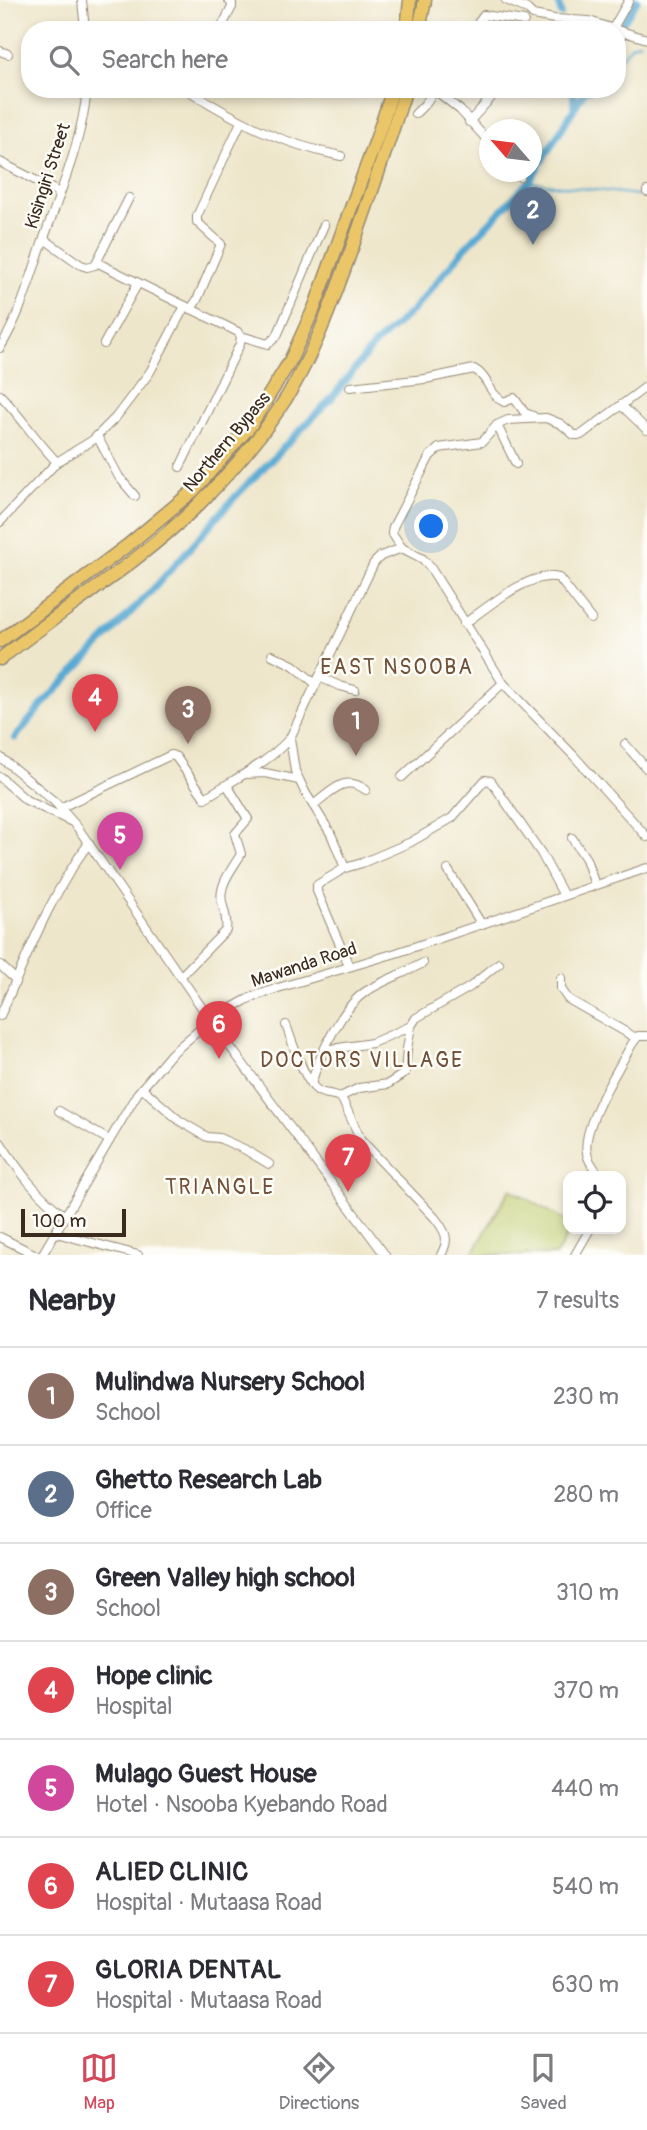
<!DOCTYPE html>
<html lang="en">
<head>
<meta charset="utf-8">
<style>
  body { margin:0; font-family:Pangolin,sans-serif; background:#f2f2f3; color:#2b2b33 }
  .controls { position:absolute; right:21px; bottom:21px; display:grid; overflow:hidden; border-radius:14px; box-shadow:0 4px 10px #0003 }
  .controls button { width:63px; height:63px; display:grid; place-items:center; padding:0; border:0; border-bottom:2px solid #e1e1e2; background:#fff; color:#2b2b33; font:35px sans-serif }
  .compass { position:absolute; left:479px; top:119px; width:63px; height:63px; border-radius:50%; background:#fff; box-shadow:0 4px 10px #0003; rotate:298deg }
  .scale { position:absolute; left:21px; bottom:18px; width:105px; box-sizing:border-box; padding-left:7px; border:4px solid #3b2a1e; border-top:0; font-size:19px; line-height:24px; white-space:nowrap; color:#3b2a1e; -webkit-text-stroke:5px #fdfcf7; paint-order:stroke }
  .you { position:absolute; left:432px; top:527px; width:24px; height:24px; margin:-18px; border:5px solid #fff; border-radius:50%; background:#1a73e8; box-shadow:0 0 0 10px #1a73e833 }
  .badge { display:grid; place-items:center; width:46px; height:46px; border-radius:50%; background:#d1495b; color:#fff; font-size:23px; font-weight:700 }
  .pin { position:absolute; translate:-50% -58px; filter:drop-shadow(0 2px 4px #0008) }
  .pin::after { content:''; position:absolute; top:37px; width:24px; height:21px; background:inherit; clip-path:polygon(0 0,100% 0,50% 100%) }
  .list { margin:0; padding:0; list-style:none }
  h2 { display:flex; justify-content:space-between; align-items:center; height:91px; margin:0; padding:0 28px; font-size:30px }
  h2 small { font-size:23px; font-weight:400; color:#7c7c81 }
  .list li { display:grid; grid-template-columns:46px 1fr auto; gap:21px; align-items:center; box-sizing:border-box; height:98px; padding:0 28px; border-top:2px solid #e1e1e2 }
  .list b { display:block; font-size:26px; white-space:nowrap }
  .list p { margin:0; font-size:23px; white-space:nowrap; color:#7c7c81 }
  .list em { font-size:23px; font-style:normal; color:#7c7c81 }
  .icon { flex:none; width:38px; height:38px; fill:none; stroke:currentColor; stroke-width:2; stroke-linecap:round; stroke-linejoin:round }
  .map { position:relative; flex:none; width:647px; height:1255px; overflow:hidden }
  .search { position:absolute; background:#fff; box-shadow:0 4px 10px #0003; left:21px; right:21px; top:21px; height:77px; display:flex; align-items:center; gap:18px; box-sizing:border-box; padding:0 24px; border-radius:28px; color:#7c7c81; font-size:26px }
  .sheet { height:777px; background:#fff }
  nav { display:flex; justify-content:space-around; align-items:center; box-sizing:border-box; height:98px; border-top:2px solid #e1e1e2; background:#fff; font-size:19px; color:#7c7c81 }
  nav a { display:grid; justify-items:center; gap:4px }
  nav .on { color:#d1495b }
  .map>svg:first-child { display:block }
  .green { fill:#bfcc6e; stroke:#7d7b46; stroke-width:2 }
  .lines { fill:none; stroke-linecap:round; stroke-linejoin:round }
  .stream { stroke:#58a9d3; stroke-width:2 }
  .canal { stroke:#58a9d3; stroke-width:7 }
  .minor-casing { stroke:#948874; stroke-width:10 }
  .highway-casing { stroke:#948874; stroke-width:15 }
  .minor { stroke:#fff; stroke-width:8 }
  .highway { stroke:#ebc669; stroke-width:12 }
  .labels { text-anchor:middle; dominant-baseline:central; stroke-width:5; stroke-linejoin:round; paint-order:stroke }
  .street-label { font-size:18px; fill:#3b2a1e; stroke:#fdfcf7 }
  .quarter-label { font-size:21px; letter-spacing:2px; fill:#715038; stroke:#fdfcf7 }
</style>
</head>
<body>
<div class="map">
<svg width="647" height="1255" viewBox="0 0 647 1255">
  <rect width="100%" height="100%" fill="#fdfcf7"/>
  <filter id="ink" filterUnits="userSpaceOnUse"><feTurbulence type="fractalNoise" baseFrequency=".0143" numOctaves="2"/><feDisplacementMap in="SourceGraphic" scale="14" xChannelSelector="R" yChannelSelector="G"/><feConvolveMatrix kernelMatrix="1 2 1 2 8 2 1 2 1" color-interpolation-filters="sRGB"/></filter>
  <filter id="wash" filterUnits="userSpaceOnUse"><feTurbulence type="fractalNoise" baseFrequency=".00686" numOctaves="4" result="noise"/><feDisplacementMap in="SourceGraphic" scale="28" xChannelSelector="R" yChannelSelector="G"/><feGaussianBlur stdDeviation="1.57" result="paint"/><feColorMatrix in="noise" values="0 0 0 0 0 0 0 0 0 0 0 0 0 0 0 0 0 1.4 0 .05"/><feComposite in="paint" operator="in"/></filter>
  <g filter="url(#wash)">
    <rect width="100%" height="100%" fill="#eee6ca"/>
    <!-- green -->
    <path class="green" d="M510 1189 568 1222V1229H571L556 1255H472Z"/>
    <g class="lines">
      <!-- stream -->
      <g class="stream">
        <path d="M617 62 632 45 640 42"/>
        <path d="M583 95 596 89"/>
        <path d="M529 182 646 196"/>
      </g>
      <!-- canal -->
      <g class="canal">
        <path d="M558 0 561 14"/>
        <path d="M563 25V30"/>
        <path d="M619 28 637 0"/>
        <path d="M573 89 574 106"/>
        <path d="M15 738 42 705 156 586 235 497 330 400 375 344 414 309 466 247 529 182 586 89"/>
      </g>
    </g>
  </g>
  <g filter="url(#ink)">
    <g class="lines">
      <!-- minor casing -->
      <g class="minor-casing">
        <g id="minor">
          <path d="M82 0 85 30"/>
          <path d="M506 0 527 9 533 15 554 19 589 21 617 30"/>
          <path d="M613 28 629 0"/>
          <path d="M220 30 232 7V3L228 0"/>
          <path d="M473 30 484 15 524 21"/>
          <path d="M617 30 647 39"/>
          <path d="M617 43 623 33"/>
          <path d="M0 51 8 54"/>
          <path d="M186 89C237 121 281 144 341 156"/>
          <path d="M435 90 460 110 490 143"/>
          <path d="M415 114 424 105 436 89"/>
          <path d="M469 122 499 89"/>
          <path d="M0 162 60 193"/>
          <path d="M516 172 520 177"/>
          <path d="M647 192V191"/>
          <path d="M44 239 81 265 87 267 95 265 129 198"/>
          <path d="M98 263 238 332 241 336 240 344 180 467"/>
          <path d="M191 309 197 300 221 244 197 222V216L241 122"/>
          <path d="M241 336 268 344 277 336 324 225"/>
          <path d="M104 344 138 283"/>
          <path d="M0 348C21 314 31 276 44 238 61 190 82 141 87 89"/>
          <path d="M350 387 425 379 474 369C488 376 489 395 504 402L514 398 525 413 533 416"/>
          <path d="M0 395C21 416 36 441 57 462"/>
          <path d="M621 405 647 430"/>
          <path d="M497 425 516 464"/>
          <path d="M97 436 119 477 135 496"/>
          <path d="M0 522 57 462 93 440 116 417 150 372 185 306"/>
          <path d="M402 548 392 533 393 527 430 456 439 448 482 442 497 425 508 420 546 418 561 424 574 435H581L647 386"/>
          <path d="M464 624C486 608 532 569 559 578L591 619"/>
          <path d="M272 655 293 665 316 684"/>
          <path d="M319 677 340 686 355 690"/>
          <path d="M625 744 647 769"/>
          <path d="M0 757 55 802 78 828 211 1021 385 1255"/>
          <path d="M247 774 265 773 299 780"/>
          <path d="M0 777 26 800 70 821"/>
          <path d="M402 777 503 683"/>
          <path d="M313 805C333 791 343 774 366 790"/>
          <path d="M60 808 171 755 176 757 205 798C234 779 267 764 290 738"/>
          <path d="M572 838 586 859 595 885"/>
          <path d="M345 868 331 834 305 792 295 771 290 738 374 563 381 556 402 548 423 559 430 567 503 683 574 756 647 837"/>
          <path d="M448 870 482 925"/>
          <path d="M0 965 16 980"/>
          <path d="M349 966 317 891V885L345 868 362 863 411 842 452 818 485 780 491 781 541 853 563 894"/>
          <path d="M181 976 226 930C228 919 224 913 222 902 218 885 233 868 241 854L235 834 248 819 227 785"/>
          <path d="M561 978V989L568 999 636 1038"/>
          <path d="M0 1016C27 957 50 895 89 843"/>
          <path d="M286 1025C292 1041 304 1081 317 1090 325 1096 334 1092 342 1099L361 1140 435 1218C446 1232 450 1239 441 1255"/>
          <path d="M325 1050 372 1043 411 1026"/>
          <path d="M311 1084C319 1057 341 1008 365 992 382 981 405 973 423 963"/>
          <path d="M142 1088 180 1121 207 1137 219 1138 244 1149 269 1164"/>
          <path d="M340 1097 359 1088 388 1084 405 1073 407 1049 411 1026 416 1018 470 987 499 963"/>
          <path d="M59 1111 109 1140"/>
          <path d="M0 1142C19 1171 37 1196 65 1216"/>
          <path d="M600 1176C595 1169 588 1162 587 1153 581 1127 619 1068 632 1044L638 1036H647"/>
          <path d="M56 1233 138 1255"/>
          <path d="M0 1237 36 1255"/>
          <path d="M42 1255 137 1094 171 1054 198 1031 226 1011 250 998 278 988 396 953 647 868"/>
          <path d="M575 1255 590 1229"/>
        </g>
      </g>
      <!-- highway casing -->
      <g class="highway-casing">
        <g id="highway">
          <path d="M407 30 410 0"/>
          <path d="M419 30 425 0"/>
          <path d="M0 641 128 545 193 491 250 426 290 361 315 306 376 140 393 89"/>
          <path d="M0 659C65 608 137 564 197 506 229 474 260 439 285 400 310 361 328 314 344 270 366 210 386 150 406 89"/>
        </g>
      </g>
      <!-- minor -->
      <use href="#minor" class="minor"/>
      <!-- highway -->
      <use href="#highway" class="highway"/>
    </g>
  </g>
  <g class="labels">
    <!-- street labels -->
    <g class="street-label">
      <text transform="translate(48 176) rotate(-72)">Kisingiri Street</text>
      <text transform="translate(227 442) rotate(-50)">Northern Bypass</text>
      <text transform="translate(304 965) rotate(-18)">Mawanda Road</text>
    </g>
    <!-- quarter labels -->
    <g class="quarter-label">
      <text x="397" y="667">EAST NSOOBA</text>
      <text x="362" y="1060">DOCTORS VILLAGE</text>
      <text x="220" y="1187">TRIANGLE</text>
    </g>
  </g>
</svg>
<div class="controls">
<button><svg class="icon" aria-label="locate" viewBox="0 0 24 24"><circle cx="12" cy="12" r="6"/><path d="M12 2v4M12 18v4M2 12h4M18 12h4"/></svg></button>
</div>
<svg class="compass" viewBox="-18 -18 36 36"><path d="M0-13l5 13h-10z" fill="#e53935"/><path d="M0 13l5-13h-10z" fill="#7c7c81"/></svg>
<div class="scale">100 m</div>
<div class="you"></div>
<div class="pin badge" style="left:356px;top:756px;background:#8d6e63">1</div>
<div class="pin badge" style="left:533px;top:245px;background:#5c6f8a">2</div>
<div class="pin badge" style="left:188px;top:744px;background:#8d6e63">3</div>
<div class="pin badge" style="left:95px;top:732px;background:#e0444e">4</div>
<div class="pin badge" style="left:120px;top:870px;background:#d1479c">5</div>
<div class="pin badge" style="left:219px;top:1059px;background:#e0444e">6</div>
<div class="pin badge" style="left:348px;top:1192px;background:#e0444e">7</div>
<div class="search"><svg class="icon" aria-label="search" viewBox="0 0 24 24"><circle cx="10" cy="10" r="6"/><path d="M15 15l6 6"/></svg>Search here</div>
</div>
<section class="sheet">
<h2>Nearby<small>7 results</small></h2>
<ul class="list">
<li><span class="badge" style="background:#8d6e63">1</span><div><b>Mulindwa Nursery School</b><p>School</p></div><em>230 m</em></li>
<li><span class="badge" style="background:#5c6f8a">2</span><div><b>Ghetto Research Lab</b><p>Office</p></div><em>280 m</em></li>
<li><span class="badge" style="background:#8d6e63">3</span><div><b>Green Valley high school</b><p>School</p></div><em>310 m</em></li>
<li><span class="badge" style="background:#e0444e">4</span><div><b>Hope clinic</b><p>Hospital</p></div><em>370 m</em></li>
<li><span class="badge" style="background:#d1479c">5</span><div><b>Mulago Guest House</b><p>Hotel · Nsooba Kyebando Road</p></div><em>440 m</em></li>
<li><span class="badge" style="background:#e0444e">6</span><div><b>ALIED CLINIC</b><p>Hospital · Mutaasa Road</p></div><em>540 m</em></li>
<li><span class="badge" style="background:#e0444e">7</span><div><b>GLORIA DENTAL</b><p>Hospital · Mutaasa Road</p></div><em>630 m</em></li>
</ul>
</section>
<nav>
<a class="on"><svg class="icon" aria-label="map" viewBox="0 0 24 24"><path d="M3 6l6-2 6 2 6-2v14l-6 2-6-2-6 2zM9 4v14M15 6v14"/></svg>Map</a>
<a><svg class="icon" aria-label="directions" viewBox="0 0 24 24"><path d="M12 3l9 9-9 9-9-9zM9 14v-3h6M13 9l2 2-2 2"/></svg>Directions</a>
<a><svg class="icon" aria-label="saved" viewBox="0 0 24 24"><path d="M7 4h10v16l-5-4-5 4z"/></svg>Saved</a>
</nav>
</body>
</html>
